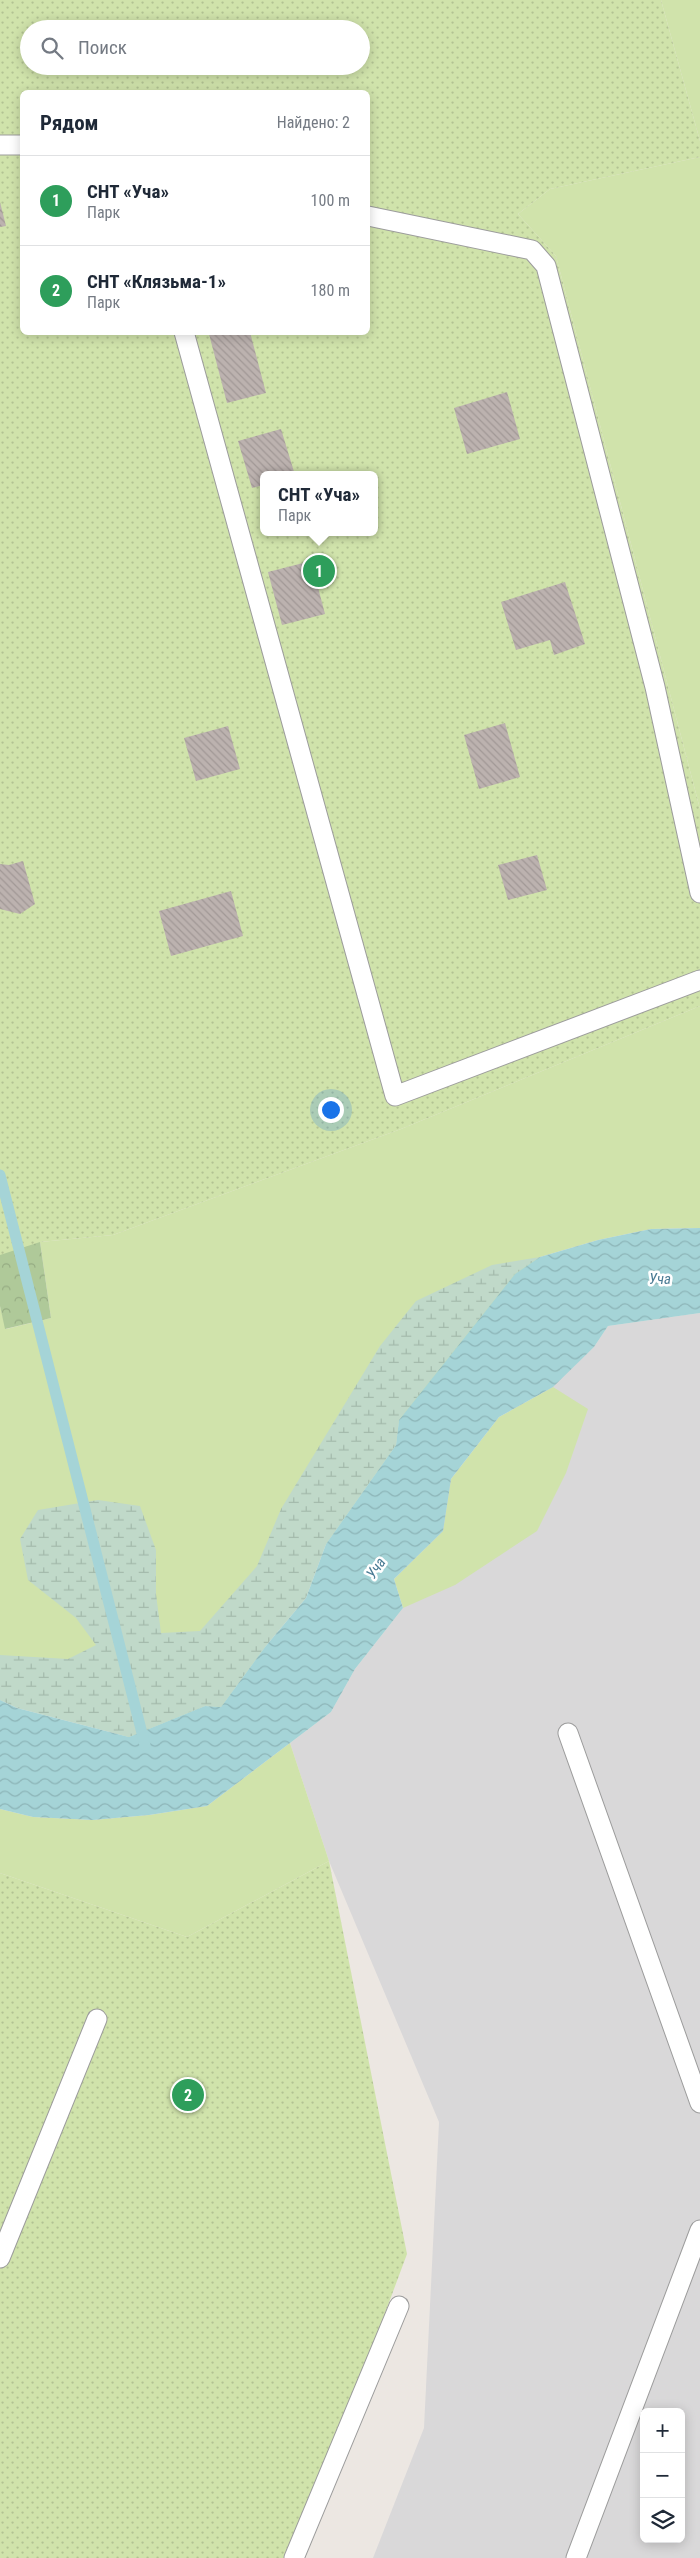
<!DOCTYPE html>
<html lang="ru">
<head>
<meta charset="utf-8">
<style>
  body { margin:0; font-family:"Roboto Condensed",sans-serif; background:#f2f2f3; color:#1f2937 }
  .controls { position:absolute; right:15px; bottom:15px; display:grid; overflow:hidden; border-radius:8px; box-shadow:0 2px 12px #0003 }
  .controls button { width:45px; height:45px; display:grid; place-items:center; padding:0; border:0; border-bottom:1px solid #e0e1e3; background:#fff; color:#1f2937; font:25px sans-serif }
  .you { position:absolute; left:330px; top:1109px; width:18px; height:18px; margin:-12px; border:4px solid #fff; border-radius:50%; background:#1a73e8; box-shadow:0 0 0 8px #1a73e833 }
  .badge { display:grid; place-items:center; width:32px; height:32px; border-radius:50%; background:#0f766e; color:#fff; font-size:16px; font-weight:700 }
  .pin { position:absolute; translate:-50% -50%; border:2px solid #fff; box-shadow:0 1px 5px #0006 }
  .popup { position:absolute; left:260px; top:471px; width:118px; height:65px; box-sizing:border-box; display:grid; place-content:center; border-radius:8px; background:#fff; filter:drop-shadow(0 1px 4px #0005); font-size:16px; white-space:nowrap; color:#747a83 }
  .popup b { font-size:19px; color:#1f2937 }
  .popup::after { content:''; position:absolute; left:50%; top:100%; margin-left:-10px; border:10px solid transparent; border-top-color:#fff }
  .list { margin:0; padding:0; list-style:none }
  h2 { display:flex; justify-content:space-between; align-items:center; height:65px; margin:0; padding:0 20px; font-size:21px }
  h2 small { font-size:16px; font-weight:400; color:#747a83 }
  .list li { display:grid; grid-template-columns:32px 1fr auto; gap:15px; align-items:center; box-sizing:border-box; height:90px; padding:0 20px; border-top:1px solid #e0e1e3 }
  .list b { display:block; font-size:19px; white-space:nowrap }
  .list p { margin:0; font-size:16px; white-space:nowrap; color:#747a83 }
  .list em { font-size:16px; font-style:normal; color:#747a83 }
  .icon { flex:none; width:28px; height:28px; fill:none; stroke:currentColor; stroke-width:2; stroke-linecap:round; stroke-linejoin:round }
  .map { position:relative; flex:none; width:700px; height:2558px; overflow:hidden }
  .search { position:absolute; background:#fff; box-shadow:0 2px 12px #0003; left:20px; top:20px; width:350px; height:55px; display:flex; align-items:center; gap:12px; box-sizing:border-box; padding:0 18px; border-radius:28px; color:#747a83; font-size:19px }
  .panel { position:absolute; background:#fff; box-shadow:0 2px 12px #0003; left:20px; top:90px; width:350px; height:245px; border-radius:8px }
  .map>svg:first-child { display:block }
  .residential { fill:#d9d8d9; fill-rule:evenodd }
  .grass { fill:#d0e3ab }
  .forest { fill:url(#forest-crowns) }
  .wetland { fill:url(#wetland-marsh) }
  .garden { fill:url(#garden-dots); fill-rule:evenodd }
  .water { fill:url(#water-waves) }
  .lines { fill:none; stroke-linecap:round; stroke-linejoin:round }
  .stream { stroke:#a5d4d7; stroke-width:11 }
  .building { fill:url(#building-back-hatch) }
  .service-casing { stroke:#9c9c9c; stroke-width:21 }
  .service { stroke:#fff; stroke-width:19 }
  .labels { text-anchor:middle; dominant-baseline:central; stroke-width:5; stroke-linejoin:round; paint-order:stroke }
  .water-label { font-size:15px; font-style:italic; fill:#4a7b94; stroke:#fff }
</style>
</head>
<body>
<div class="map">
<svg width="700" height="2558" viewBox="0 0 700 2558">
  <defs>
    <pattern id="forest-crowns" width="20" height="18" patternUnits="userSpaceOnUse" patternTransform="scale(1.25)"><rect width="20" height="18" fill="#afc999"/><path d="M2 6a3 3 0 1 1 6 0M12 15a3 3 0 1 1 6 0" fill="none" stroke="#96ac83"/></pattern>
    <pattern id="wetland-marsh" width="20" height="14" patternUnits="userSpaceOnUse" patternTransform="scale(1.25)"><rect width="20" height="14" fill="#c0d9c9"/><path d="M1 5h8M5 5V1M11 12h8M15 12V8" fill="none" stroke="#a4baac"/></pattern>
    <pattern id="garden-dots" width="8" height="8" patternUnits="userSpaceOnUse" patternTransform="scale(1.25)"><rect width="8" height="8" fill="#d0e3ab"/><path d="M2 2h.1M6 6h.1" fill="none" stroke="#b2c293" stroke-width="1.8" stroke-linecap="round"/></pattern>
    <pattern id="water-waves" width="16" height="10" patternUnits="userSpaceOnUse" patternTransform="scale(1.25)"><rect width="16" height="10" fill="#a5d4d7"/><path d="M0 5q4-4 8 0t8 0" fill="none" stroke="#8db5b8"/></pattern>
    <pattern id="building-back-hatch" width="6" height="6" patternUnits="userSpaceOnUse" patternTransform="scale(1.25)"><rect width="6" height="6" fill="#bcb2af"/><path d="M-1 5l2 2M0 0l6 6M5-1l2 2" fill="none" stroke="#a19896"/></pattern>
  </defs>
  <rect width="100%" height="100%" fill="#ece7e2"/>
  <!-- residential -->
  <path class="residential" d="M700 1313V2558H373L424 2428 439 2122 329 1861 290 1743 331 1712 355 1669 403 1608 451 1479 594 1347 608 1326ZM644 2412H681V2539H644Z"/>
  <!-- grass -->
  <g class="grass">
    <path d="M661 0H700V141Z"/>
    <path d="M700 157V809L556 256 518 214 550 189Z"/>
    <path d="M700 1006V1228L651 1229 598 1240 540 1257 399 1420 396 1445 326 1544 265 1647 221 1707 205 1706 129 1737 0 1700V1306L6 1329 51 1318 40 1242 113 1235 401 1129Z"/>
    <path d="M553 1387 588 1409 566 1473 537 1531 455 1585 403 1608 394 1579 443 1531 451 1479 499 1417Z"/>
    <path d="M290 1743 329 1861 187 1937 0 1873V1809L33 1817 93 1820 149 1815 207 1806Z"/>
  </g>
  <!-- forest -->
  <path class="forest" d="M0 1071 40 1242 51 1318 5 1329 0 1306Z"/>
  <!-- wetland -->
  <path class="wetland" d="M540 1257 515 1274 399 1420 396 1445 326 1544 306 1598 265 1647 221 1707 205 1706 129 1737 17 1708 0 1700V1655L68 1659 96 1645 76 1618 28 1580 20 1539 38 1510 98 1500 140 1506 156 1550V1594L161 1633 200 1631 257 1566 281 1509 380 1346 416 1301 492 1265Z"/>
  <!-- garden -->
  <g class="garden">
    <path d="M0 0H661L700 141V157L550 189 518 214 556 256 700 809V1006L401 1129 113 1235 40 1242 0 1255ZM29 29H361V66H29ZM22 92H368V332H22ZM264 475H374V532H264Z"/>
    <path d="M329 1861 407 2254 294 2558H0V1873L187 1937Z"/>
  </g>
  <!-- water -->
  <path class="water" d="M700 1228V1313L608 1326 594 1347 553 1387 499 1417 451 1479 443 1531 394 1579 403 1608 355 1669 331 1712 207 1806 149 1815 93 1820 33 1817 0 1809V1700L17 1708 129 1737 205 1706 221 1707 265 1647 306 1598 326 1544 396 1445 399 1420 515 1274 540 1257 598 1240 651 1229Z"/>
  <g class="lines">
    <!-- stream -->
    <path class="stream" d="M0 1175 145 1745"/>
  </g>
  <!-- building -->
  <g class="building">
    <path d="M0 202 6 226 0 227Z"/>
    <path d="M215 332H250L266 393 227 403 209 334Z"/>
    <path d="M507 392 520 439 467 454 454 408Z"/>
    <path d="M281 429 295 475H264V485L252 488 238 441Z"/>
    <path d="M311 561 325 614 282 625 268 572Z"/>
    <path d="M565 582 585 644 554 655 550 640 516 650 501 602Z"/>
    <path d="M505 723 520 777 479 789 464 735Z"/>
    <path d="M228 726 240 769 196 781 184 738Z"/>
    <path d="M537 855 547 890 508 900 498 865Z"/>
    <path d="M23 861 35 904 20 914 0 909V864L9 865Z"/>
    <path d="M231 891 243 936 171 956 159 911Z"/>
  </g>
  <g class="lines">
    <!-- service casing -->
    <g class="service-casing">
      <g id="service">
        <path d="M0 145H22"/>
        <path d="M368 216 532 250 546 266 655 687 700 893"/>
        <path d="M184 332 395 1096 700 980"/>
        <path d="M568 1733 700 2103"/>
        <path d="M0 2258 97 2019"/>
        <path d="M294 2558 399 2306"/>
        <path d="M576 2558 700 2230"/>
      </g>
    </g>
    <!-- service -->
    <use href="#service" class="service"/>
  </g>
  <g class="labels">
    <!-- water labels -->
    <g class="water-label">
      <text x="660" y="1279">Уча</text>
      <text transform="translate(376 1568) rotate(-55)">Уча</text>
    </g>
  </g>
</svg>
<div class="controls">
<button>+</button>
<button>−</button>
<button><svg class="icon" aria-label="layers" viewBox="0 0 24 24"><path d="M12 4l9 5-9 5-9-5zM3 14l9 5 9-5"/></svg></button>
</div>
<div class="you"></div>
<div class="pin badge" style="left:319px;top:571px;background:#2e9e5b">1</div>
<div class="popup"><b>СНТ «Уча»</b>Парк</div>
<div class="pin badge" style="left:188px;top:2095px;background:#2e9e5b">2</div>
<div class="search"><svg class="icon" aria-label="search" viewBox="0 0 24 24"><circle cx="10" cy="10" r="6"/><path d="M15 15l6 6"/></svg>Поиск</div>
<section class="panel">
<h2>Рядом<small>Найдено: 2</small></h2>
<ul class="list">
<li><span class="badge" style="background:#2e9e5b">1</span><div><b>СНТ «Уча»</b><p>Парк</p></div><em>100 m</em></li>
<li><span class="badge" style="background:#2e9e5b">2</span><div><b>СНТ «Клязьма-1»</b><p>Парк</p></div><em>180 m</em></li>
</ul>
</section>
</div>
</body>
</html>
